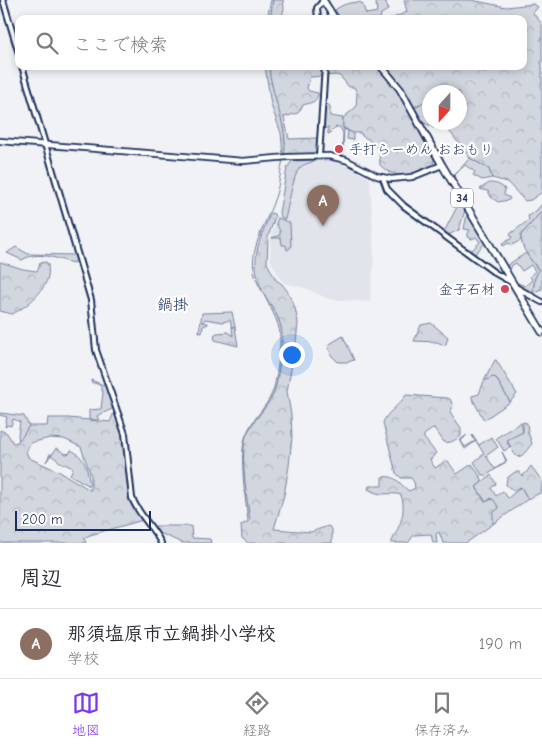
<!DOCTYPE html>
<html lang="ja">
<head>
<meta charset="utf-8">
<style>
  body { margin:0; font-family:"Comic Neue","Klee One",sans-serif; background:#f2f2f3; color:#2b2b33 }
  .compass { position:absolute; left:422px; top:85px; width:45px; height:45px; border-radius:50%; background:#fff; box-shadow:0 2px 8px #0003; rotate:201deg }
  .scale { position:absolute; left:15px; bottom:12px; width:136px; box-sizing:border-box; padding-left:5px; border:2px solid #1b2f5e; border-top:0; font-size:14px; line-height:18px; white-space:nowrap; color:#1b2f5e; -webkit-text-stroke:4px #fff; paint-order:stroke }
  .you { position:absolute; left:291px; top:354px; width:18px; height:18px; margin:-12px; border:4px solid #fff; border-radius:50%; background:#1a73e8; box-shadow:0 0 0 8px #1a73e833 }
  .badge { display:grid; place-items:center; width:32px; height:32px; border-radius:50%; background:#7c3aed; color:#fff; font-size:16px; font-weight:700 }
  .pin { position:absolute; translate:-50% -41px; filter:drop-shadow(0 1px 2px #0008) }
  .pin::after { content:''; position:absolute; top:26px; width:18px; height:15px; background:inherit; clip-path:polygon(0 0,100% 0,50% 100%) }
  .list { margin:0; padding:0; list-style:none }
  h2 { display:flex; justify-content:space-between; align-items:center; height:65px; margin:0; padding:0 20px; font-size:21px }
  h2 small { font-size:16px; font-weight:400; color:#7c7c81 }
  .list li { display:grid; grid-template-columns:32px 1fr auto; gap:15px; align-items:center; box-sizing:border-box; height:70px; padding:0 20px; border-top:1px solid #e1e1e2 }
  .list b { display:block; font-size:19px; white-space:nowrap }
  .list p { margin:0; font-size:16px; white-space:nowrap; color:#7c7c81 }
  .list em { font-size:16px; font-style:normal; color:#7c7c81 }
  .icon { flex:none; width:28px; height:28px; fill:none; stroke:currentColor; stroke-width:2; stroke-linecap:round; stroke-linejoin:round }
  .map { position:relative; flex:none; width:542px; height:543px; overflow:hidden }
  .search { position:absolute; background:#fff; box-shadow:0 2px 8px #0003; left:15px; right:15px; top:15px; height:55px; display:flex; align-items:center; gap:12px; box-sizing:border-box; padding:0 18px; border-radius:10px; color:#7c7c81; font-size:19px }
  .sheet { height:135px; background:#fff }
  nav { display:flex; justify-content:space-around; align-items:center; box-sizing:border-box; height:70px; border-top:1px solid #e1e1e2; background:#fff; font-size:14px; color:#7c7c81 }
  nav a { display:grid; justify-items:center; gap:2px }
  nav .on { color:#7c3aed }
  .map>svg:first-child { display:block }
  .built { fill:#e1e4ea }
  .green { fill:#d2d6df; stroke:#76829e }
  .forest { fill:url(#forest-crowns); stroke:#76829e; fill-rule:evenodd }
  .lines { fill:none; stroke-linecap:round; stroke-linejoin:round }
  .stream { stroke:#707c9a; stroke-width:1 }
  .minor-casing { stroke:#1b2f5e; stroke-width:8 }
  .tertiary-casing { stroke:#1b2f5e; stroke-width:8 }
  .primary-casing { stroke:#1b2f5e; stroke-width:9 }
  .minor { stroke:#fff; stroke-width:4 }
  .tertiary { stroke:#fff; stroke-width:4.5 }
  .primary { stroke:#fff; stroke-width:5.5 }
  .poi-dot { fill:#d1495b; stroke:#fff; stroke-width:2 }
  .labels { text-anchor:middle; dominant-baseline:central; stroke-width:4.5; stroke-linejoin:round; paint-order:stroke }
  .shield { fill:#fff; stroke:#5f6d8e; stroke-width:1 }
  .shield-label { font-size:12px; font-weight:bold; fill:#1b2f5e }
  .poi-label { font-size:14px; fill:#1b2f5e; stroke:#fff; text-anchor:start }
  .quarter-label { font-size:16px; fill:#1b2f5e; stroke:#fff }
</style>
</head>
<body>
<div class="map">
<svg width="542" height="543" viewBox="0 0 542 543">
  <defs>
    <pattern id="forest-crowns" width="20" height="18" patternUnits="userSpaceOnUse" patternTransform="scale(1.25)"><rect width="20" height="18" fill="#d2d6df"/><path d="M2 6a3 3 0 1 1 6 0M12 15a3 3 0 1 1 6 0" fill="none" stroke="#b4b8c2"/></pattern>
  </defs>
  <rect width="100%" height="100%" fill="#f1f2f5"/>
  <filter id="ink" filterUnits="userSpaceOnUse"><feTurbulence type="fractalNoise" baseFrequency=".02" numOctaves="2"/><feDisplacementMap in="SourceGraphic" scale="10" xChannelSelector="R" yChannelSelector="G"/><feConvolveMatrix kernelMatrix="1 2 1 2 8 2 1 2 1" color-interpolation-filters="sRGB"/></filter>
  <g filter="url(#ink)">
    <!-- built -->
    <path class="built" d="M321 159 345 164 370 179 374 258 370 302 328 299 305 288 284 283 281 280 270 259 271 236 278 216 287 168 291 160Z"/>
    <!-- green -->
    <g class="green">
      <path d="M383 1 386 2 388 10 381 14 380 19H341L335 10C343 4 352 1 362 3L366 14 377 12 376 3Z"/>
      <path d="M429 93 430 122 437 123V126L433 128 429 125 424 123 414 107H417Z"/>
      <path d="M327 104 330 106V116L343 118V128L353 133V140L347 139 348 131 344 129 343 155H338L342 154 343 133 340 127H336L329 134H328V127L323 130 325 105Z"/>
      <path d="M470 158 489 169 492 178 482 180 473 175 475 172 465 165 454 176 459 187 453 176Z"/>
      <path d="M315 160C310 164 303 163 299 169 293 176 288 208 285 219L282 218 279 213 287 168 292 161Z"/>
      <path d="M460 201 465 210 459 230 448 235 444 232Z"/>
      <path d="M542 204V211L521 235V240L512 245 509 243 503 246 502 244 512 238 510 234 529 220 528 216 536 211Z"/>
      <path d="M467 214 485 243 474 255 461 245 472 250 480 242 476 237 472 239 468 237V233L470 230 464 229Z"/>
      <path d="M278 218 290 223 291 246 289 249 287 250 286 245H282L281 238H272L280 235V231L276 223Z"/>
      <path d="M16 247 28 254 74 255 76 260 73 263C57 259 38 250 22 260L7 253Z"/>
      <path d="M526 253 539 271 535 278 533 292 520 286 518 283 525 286 532 280 530 276 535 271 531 265 522 271 516 263 511 266 510 273 506 266Z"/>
      <path d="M232 312 235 327H232L230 320 223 322 205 319 202 322 208 323V324L203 326 202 333 199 332 202 313Z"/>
      <path d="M343 336 354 360 348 362H338L331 355 328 345Z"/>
      <path d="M495 360H496L517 394 510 402 496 378 484 381Z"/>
      <path d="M91 380 106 386 113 406 112 409 97 416 99 420H89V410L101 409 103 393 100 385 91 382Z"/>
      <path d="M0 413 24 416 29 426 19 442 18 435 20 422 13 419 11 426 8 425 5 427 7 417 0 415Z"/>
      <path d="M521 422 523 432 507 443 510 447 504 451 496 438Z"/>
      <path d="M467 435 461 441 465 447 475 441 472 435 479 445 491 437 498 447 486 456 495 469 506 461 502 452 507 461 506 462 487 475H482L474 462 484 454 476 441 465 449 460 440Z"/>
      <path d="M56 448 66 454 70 453 71 450C86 457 88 472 90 486L70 475 73 468 60 462 51 455 46 462 50 454H53Z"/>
      <path d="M491 475 496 484 491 488 496 496 503 491 508 498 521 487 528 499 493 524 491 498 486 502 476 487Z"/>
      <path d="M155 526H191L192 538 210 539 211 543H182L162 534 158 535 153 528Z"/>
    </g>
    <!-- forest -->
    <g class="forest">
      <path d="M271 0H283L284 9 281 19H267Z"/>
      <path d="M404 0H471L506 7 533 4 538 7 533 13 542 24V192L531 200 525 201 507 182 492 178 489 169 470 158 443 123 460 122V92H430L424 102 414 107 403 88 386 66H523V19H391L407 12Z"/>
      <path d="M265 66H376L398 92 434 159 433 166C414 177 396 181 380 165L379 149 368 139 362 136 361 133H353L343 128V118L356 107 357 93 354 87H349L340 76 335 75 310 77 307 88 309 91 318 93C318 102 310 103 303 105L298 113 284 117 289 139 317 138 319 140 318 153 285 156 283 154 281 133 271 105Z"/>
      <path d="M489 183C496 183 499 184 505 189L504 195 510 198 509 200 498 202 491 197 488 191 480 189Z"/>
      <path d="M542 211V289L533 292 535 278 539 270C531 260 520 248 521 235Z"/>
      <path d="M272 213 274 214 275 217 268 237 267 263 276 280 282 284 288 292 295 308 298 322 296 343 287 391 291 415 292 437 289 466 284 495 274 529 311 532 328 526 332 529V543H248L242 538 241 525 248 522C246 501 238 454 246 435 252 419 266 408 272 393 277 383 280 347 280 336 279 318 268 306 262 290 249 261 259 241 270 214Z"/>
      <path d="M0 262 23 269 36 271 38 270 40 263 46 262 48 264C48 268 49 273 48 276 45 292 25 308 12 314L0 311Z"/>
      <path d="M431 323 448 337 446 344 444 345 437 342 414 341 421 325Z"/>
      <path d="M232 327H235L238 346 215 340 214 335 217 333 228 332 233 336Z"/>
      <path d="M493 377 496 378 510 402 484 420 472 398V396L479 394 484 381Z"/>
      <path d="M406 395 447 398 450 399 453 406 450 412 461 428V436C456 439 451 444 444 442L434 428 424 435V438L436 453 430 460 435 468 447 460 457 474 472 464 482 479V482L476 487 485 502 493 499 499 508 493 513V524L466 543H443L439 532 436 534 437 543H433L431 534 414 535 408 543H391C399 527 407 513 401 495 388 491 382 498 368 489L369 486H382V477C396 474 400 485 409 491L415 488 414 482 411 478H401L396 473 383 423C385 414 400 405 406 395Z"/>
      <path d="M114 412H116L123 433 126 452 130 498 133 505 143 520 90 535 84 538 86 543H0V430L7 433 13 443C20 443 25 432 29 426H47L48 418H68L110 422ZM50 438 64 439 81 447 91 476V489L90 490 60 472 29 458 26 452 30 443Z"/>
      <path d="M523 422 527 423 528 432 532 444C528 448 524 456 518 457L515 455 507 440 523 432Z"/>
      <path d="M531 466 542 481V492L528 499 521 487 514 491 506 485 507 478 515 472H519L522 476 526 473Z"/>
    </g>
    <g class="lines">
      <!-- stream -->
      <g class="stream">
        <path d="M270 19 273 0"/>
        <path d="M269 66C270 93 290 130 284 155"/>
        <path d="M250 520C247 501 240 454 246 436 252 421 266 409 273 395 278 385 281 351 282 338 283 313 262 298 255 276 248 251 265 226 273 203 279 189 280 173 283 159"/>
      </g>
      <!-- minor casing -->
      <g class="minor-casing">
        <g id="minor">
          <path d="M3 0 19 54"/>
          <path d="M318 19 317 8 323 1"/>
          <path d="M22 66 91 300 96 350 125 434 132 498C138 514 153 527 161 543"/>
          <path d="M319 156 325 66"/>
          <path d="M383 178 387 189 404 206 495 273 511 282"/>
        </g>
      </g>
      <!-- tertiary casing -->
      <g class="tertiary-casing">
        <g id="tertiary">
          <path d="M0 141 243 161 288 157 329 156 346 160 377 176 391 179 412 177 442 165"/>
          <path d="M517 288 542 302"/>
        </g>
      </g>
      <!-- primary casing -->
      <g class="primary-casing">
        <g id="primary">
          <path d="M323 0 335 19"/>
          <path d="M381 66 400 89 442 165 542 332"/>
        </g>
      </g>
      <!-- minor -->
      <use href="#minor" class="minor"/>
      <!-- tertiary -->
      <use href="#tertiary" class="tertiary"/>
      <!-- primary -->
      <use href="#primary" class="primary"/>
    </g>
  </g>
  <!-- markers -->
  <g class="poi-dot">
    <circle cx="339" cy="149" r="5"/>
    <circle cx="505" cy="289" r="5"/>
  </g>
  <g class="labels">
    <!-- shield labels -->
    <rect class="shield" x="451" y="188.5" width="22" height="19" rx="4"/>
    <g class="shield-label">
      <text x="462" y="198">34</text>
    </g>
    <!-- poi labels -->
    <g class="poi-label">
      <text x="349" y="149">手打らーめん おおもり</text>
      <text x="495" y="289" text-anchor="end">金子石材</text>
    </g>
    <!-- quarter labels -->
    <g class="quarter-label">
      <text x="173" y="305">鍋掛</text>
    </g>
  </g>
</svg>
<svg class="compass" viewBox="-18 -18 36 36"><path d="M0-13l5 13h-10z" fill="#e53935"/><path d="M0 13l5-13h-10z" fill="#7c7c81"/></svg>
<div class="scale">200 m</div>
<div class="you"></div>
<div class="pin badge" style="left:323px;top:226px;background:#8d6e63">A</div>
<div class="search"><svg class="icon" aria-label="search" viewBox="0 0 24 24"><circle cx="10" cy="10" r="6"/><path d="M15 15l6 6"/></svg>ここで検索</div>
</div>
<section class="sheet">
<h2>周辺<small></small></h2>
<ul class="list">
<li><span class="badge" style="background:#8d6e63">A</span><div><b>那須塩原市立鍋掛小学校</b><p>学校</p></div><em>190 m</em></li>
</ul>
</section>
<nav>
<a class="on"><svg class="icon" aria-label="map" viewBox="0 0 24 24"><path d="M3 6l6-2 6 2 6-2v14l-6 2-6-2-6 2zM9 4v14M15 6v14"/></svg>地図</a>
<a><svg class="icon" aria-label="directions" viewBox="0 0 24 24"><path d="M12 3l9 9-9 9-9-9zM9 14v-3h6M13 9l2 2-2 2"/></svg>経路</a>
<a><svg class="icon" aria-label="saved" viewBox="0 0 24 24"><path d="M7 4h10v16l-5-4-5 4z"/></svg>保存済み</a>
</nav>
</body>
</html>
